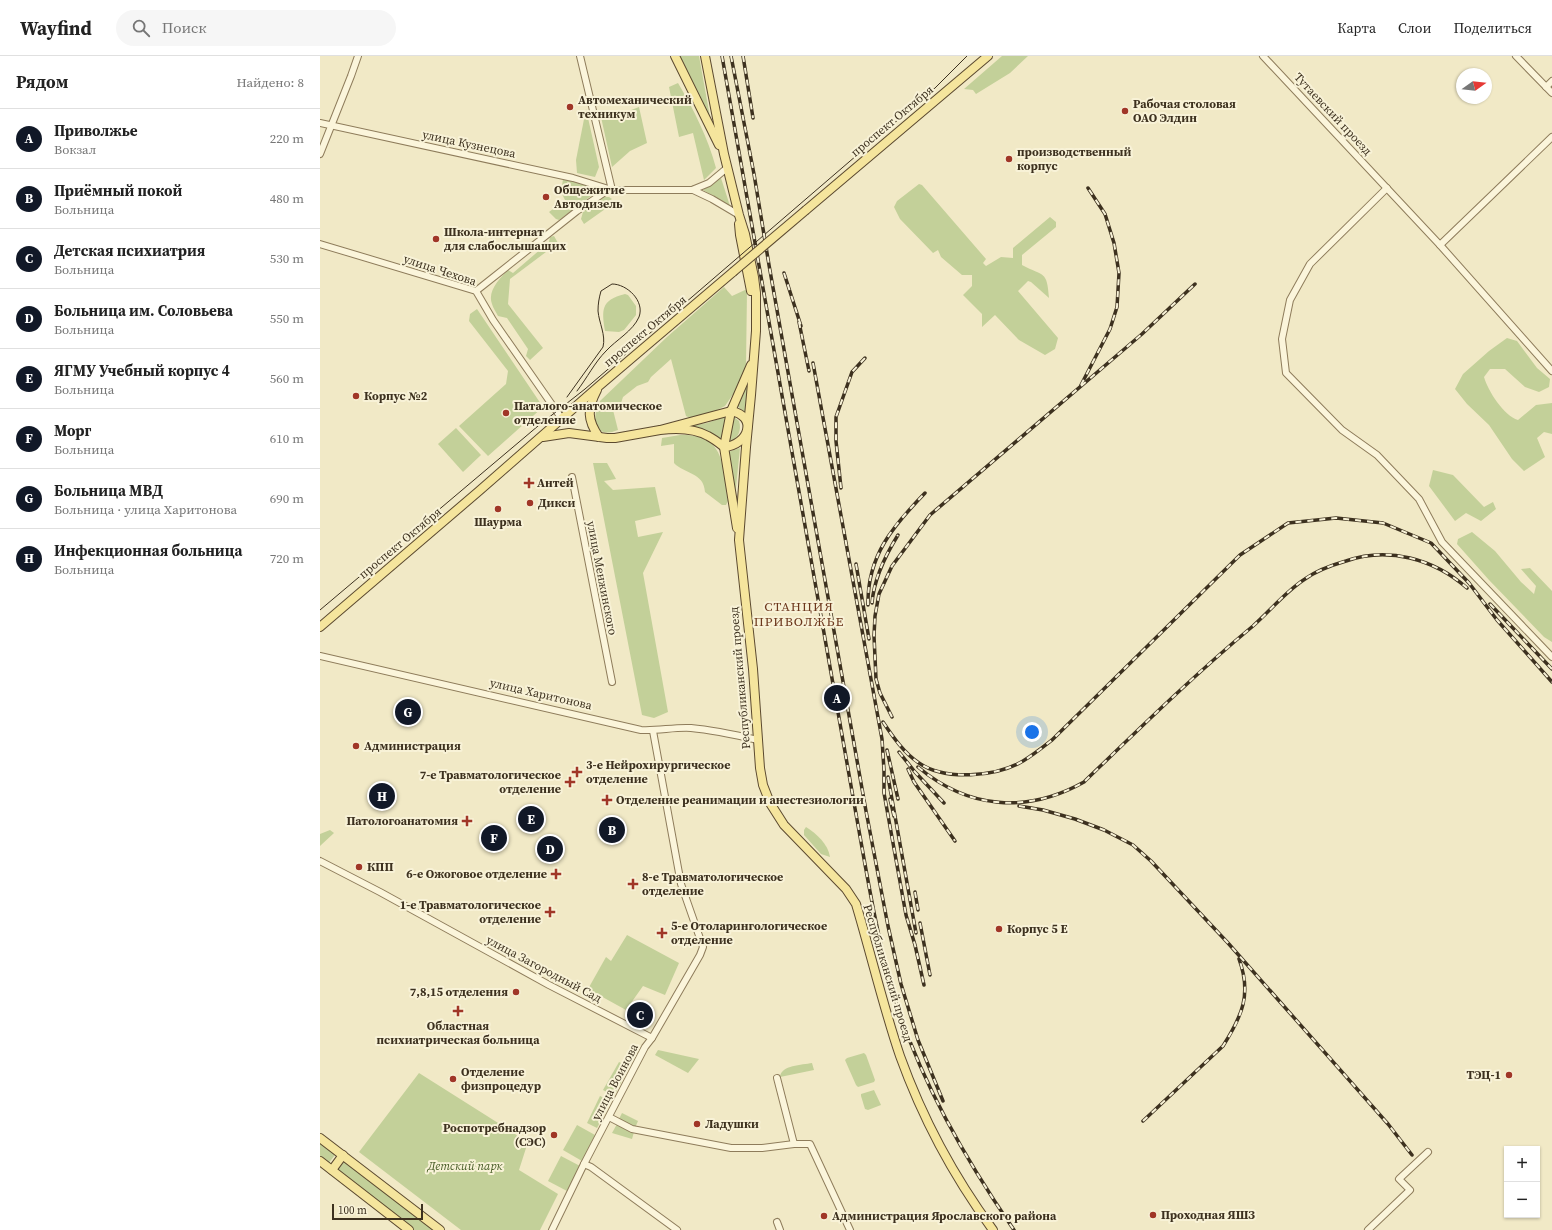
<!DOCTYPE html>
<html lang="ru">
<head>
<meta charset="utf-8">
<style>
  body { margin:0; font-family:"Source Serif 4",serif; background:#f6f6f6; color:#222 }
  .controls { position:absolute; right:12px; bottom:12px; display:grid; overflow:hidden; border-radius:0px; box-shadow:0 1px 3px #0004 }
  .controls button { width:36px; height:36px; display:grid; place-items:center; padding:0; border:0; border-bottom:1px solid #e0e0e0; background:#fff; color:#222; font:20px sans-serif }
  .compass { position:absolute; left:1136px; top:12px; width:36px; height:36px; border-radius:50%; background:#fff; box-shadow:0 1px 3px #0004; rotate:75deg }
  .scale { position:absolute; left:12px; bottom:10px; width:91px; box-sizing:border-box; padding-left:4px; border:2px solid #3d311f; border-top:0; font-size:11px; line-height:14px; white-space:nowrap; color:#3d311f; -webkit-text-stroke:3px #f8f2d7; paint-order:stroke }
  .you { position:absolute; left:712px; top:676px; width:14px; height:14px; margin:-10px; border:3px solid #fff; border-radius:50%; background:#1a73e8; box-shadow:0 0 0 6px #1a73e833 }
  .badge { display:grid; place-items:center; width:26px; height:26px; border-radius:50%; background:#111827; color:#fff; font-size:13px; font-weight:700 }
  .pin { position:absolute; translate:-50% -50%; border:2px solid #fff; box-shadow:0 1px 4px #0006 }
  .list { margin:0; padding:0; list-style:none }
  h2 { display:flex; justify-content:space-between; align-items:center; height:52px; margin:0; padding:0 16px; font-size:17px }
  h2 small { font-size:13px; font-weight:400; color:#767676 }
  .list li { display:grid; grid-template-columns:26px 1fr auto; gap:12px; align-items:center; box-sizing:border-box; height:60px; padding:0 16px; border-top:1px solid #e0e0e0 }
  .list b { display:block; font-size:15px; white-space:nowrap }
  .list p { margin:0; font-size:13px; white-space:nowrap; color:#767676 }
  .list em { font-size:13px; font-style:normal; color:#767676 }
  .icon { flex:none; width:22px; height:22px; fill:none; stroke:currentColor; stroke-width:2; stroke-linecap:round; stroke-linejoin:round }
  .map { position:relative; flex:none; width:1232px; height:1174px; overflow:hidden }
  header { display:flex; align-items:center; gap:24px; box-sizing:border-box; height:56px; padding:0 20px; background:#fff; border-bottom:1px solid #e0e0e0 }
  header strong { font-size:19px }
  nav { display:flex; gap:22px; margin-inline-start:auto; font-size:14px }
  .search { width:280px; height:36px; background:#f6f6f6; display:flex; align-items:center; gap:10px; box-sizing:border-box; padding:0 14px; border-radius:22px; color:#767676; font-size:15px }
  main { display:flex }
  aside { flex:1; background:#fff }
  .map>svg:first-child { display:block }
  .green { fill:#c3d099 }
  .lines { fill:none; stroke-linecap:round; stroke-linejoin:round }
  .minor-casing { stroke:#8e7c5b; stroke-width:8 }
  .major-casing { stroke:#5b492f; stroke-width:10 }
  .minor { stroke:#fbf5db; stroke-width:6 }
  .major { stroke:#f5e59d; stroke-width:8 }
  .tram { stroke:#3d311f; stroke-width:1 }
  .rail-casing { stroke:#3d311f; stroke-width:3.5 }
  .rail { stroke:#f8f2d7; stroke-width:2; stroke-dasharray:6; stroke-linecap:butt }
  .major-bridge-casing { stroke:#5b492f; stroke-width:10; stroke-linecap:butt }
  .major-bridge { stroke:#f5e59d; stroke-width:8 }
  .poi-dot { fill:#a03627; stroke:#f8f2d7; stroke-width:1.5 }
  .labels { text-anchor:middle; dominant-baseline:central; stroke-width:4; stroke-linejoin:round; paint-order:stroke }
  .poi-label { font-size:12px; font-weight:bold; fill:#3d311f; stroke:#f8f2d7; text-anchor:start }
  .street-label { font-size:12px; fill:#3d311f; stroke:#f8f2d7 }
  .park-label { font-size:12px; font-style:italic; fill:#465b25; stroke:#f8f2d7 }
  .neighbourhood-label { font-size:13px; letter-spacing:1px; fill:#6c371c; stroke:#f8f2d7 }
</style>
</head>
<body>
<header>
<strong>Wayfind</strong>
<div class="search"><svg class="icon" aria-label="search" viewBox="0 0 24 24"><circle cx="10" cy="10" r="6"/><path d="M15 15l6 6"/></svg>Поиск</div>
<nav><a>Карта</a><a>Слои</a><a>Поделиться</a></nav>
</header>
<main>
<aside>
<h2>Рядом<small>Найдено: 8</small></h2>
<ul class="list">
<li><span class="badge">A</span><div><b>Приволжье</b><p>Вокзал</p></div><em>220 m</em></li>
<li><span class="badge">B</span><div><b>Приёмный покой</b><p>Больница</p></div><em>480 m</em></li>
<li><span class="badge">C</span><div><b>Детская психиатрия</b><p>Больница</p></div><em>530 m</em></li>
<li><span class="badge">D</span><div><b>Больница им. Соловьева</b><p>Больница</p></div><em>550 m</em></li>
<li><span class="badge">E</span><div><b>ЯГМУ Учебный корпус 4</b><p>Больница</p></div><em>560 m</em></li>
<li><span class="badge">F</span><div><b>Морг</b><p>Больница</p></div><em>610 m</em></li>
<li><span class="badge">G</span><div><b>Больница МВД</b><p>Больница · улица Харитонова</p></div><em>690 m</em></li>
<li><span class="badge">H</span><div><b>Инфекционная больница</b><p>Больница</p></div><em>720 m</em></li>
</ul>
</aside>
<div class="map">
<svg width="1232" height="1174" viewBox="0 0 1232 1174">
  <rect width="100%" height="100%" fill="#f1e9c6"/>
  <!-- green -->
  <g class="green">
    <path d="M358 0H379L390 61Z"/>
    <path d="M682 0H708L690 17 656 38 653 34 644 33Z"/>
    <path d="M358 27C374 54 388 82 396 112L384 124 373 77 359 81 349 31Z"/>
    <path d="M319 51 327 87 310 95 292 111 281 61H293Z"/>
    <path d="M266 53 279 111 275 121 257 117 256 104Z"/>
    <path d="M401 122 410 150 383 134Z"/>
    <path d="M243 123 275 131 277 133 275 137 239 164 236 163 229 156 245 144 241 136Z"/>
    <path d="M599 128 602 129 666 203 663 207 666 210 681 201 693 202V192L730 161 736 166V171L702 199V209C724 221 727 214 729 242L711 226 708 225 698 235 738 282 735 293 725 299 699 284 675 259 662 271V258L643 239 652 230V219H642L621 201 618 194 613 197 580 163 574 151 577 145Z"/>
    <path d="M283 141H289L292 143 286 147 288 151 264 168 261 163 263 156Z"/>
    <path d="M234 180 238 187 190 223 188 248 223 292 210 304 206 300 208 293 187 262 178 260C176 256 173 252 172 248 167 235 180 222 188 214L193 217 229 186 230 181Z"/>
    <path d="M404 231 412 240 425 234 427 235 426 309 420 328 405 350 395 355 370 362 366 360 351 303 331 321 328 326 317 330 303 341 301 347 293 354 298 374C274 384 271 362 280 345L347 281Z"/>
    <path d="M305 238 308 239 316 250V259L304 274 299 276 285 275C282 255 280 244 305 238Z"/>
    <path d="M157 253 223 351 168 400 139 370 186 328 188 315 149 265 150 258Z"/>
    <path d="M1187 282 1197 285 1217 312 1230 323 1229 331 1219 336 1205 331 1185 313H1170L1164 321C1168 335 1184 360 1198 364L1216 349 1232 347V378L1224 376 1217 382 1225 401 1204 415 1192 403 1169 369 1147 348 1135 333 1143 318 1169 295Z"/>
    <path d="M430 322 426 357 417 350Z"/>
    <path d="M407 360 402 386 387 375 369 370 387 367Z"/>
    <path d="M414 361 419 365C422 374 418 384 408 386Z"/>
    <path d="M136 372 161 399 143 416 118 388Z"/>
    <path d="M360 379C406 378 402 409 408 445L406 449H402L385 436C384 416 364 418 354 407V388L341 390 342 382Z"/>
    <path d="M420 392 415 441 408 396Z"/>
    <path d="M273 407H287L296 423 284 425 293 434 335 431 341 459 315 465 318 481 343 476 323 517 348 656 334 662 322 659Z"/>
    <path d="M1113 414 1133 419 1164 451 1173 446 1176 453 1161 465 1146 457 1135 465 1109 430Z"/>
    <path d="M1152 476 1175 495 1201 526 1214 538 1216 530 1201 513 1210 512 1232 535V586L1224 581 1169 524 1137 488 1138 483Z"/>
    <path d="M486 771C497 778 508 788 510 801L501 798 484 779V774Z"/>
    <path d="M10 774 14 777 0 790V778Z"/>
    <path d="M307 879 359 907 345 939 323 930 306 954 268 933 286 901 291 905Z"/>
    <path d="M338 994 379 1003 368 1017 335 999Z"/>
    <path d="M544 997 546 999 555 1024 554 1026 538 1031 536 1029 525 1004 527 1002Z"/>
    <path d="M299 1006 309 1011 294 1040 283 1034Z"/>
    <path d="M492 1007 494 1014 460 1021C461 1009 482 1009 492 1007Z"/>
    <path d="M99 1017 194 1077 207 1089 199 1114 238 1138 220 1174H141L39 1096Z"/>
    <path d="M554 1034 561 1049 548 1054 545 1053 541 1040V1038Z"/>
    <path d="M280 1040 291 1045 277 1072 267 1067Z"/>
    <path d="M302 1057 318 1065 315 1072 298 1065Z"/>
    <path d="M297 1068 314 1076 312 1083 292 1077Z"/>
    <path d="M257 1069 275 1079 262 1105 243 1094Z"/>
    <path d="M0 1087 15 1099 8 1108 0 1102Z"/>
    <path d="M241 1100 260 1110 247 1135 228 1125Z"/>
    <path d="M24 1106 113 1174H94L17 1115Z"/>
  </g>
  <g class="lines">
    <!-- minor casing -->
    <g class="minor-casing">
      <g id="minor">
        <path d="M260 0 292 134"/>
        <path d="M943 0 1120 189 1232 315"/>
        <path d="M1196 0 1232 37"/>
        <path d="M1226 31 1232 25"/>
        <path d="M0 67 253 122 292 134"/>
        <path d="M0 98 31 20 38 0"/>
        <path d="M1067 132 990 208 970 244 962 283 966 317 1022 374 1057 399 1099 443 1122 486 1232 601"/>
        <path d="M373 134 392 143 419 159"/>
        <path d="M0 188 156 235 173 264 242 363"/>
        <path d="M1120 189 1232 81"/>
        <path d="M156 235 257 155 285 136 298 134H372L389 127 407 112"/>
        <path d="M252 421 292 626"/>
        <path d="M0 600 321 674C338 675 354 671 371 672 393 674 416 679 438 684"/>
        <path d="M0 805 60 836 229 929 332 982"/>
        <path d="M457 1022 474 1088"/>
        <path d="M289 1061 312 1073 411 1092H442L474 1088H490L530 1174"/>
        <path d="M264 1108 271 1111 357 1174"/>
        <path d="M457 1166 460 1174"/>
        <path d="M232 1174 264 1108 325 991 332 982 380 899 383 891 361 828 333 675"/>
        <path d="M1048 1174 1090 1134 1079 1123 1108 1096"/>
      </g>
    </g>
    <!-- major casing -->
    <g class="major-casing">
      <g id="major">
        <path d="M355 0 399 89"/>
        <path d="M385 0 404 98 419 159 425 178 434 221 436 237V275L431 339 426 391 419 484 433 613 440 712 443 729 450 747 464 769 526 833 536 848C551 898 563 950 580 1000 602 1061 634 1121 673 1174"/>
        <path d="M486 154 668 0"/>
        <path d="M419 168 420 179 431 235"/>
        <path d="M277 334C267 353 267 364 279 381"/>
        <path d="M223 381 249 377 287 382H295L340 374 411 355C438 360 429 389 404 391 399 387 394 383 388 380 374 372 356 372 340 374"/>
        <path d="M417 472 404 391 411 355 431 309"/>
        <path d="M0 571 159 435 279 330 413 216"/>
        <path d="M0 1082 120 1174"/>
        <path d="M0 1105 89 1174"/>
        <path d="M12 1114 23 1099"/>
      </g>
    </g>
    <!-- minor -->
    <use href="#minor" class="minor"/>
    <!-- major -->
    <use href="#major" class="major"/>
    <!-- tram -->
    <g class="tram">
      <path d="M247 341 283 291C286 279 279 267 278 255 278 248 279 242 281 235L292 228C307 228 325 245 319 261 313 275 296 284 286 295 275 306 267 322 257 335"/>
      <path d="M0 554 218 370 265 333 615 32 647 0"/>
    </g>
    <!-- rail casing -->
    <g class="rail-casing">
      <g id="rail">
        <path d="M402 0 536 758C546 813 555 870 570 925 593 1012 643 1100 694 1174"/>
        <path d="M411 0 434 118 449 209 546 755 568 870 581 928 598 984 623 1045"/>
        <path d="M423 0 433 62"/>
        <path d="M464 217 481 270"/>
        <path d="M479 266 489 315"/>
        <path d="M493 307 562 683 564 714V737L586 859 595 889 604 929"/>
        <path d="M761 329 790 273 797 251 799 217 794 187 785 158 768 132"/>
        <path d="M521 432 516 385V361L532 316 545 302"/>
        <path d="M536 508 549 583"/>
        <path d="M552 547C554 522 565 500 578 479"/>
        <path d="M1170 548 1232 613"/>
        <path d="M548 549C547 500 573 470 605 437"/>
        <path d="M572 661 560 637 556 623 554 580 555 560 559 538 572 510 610 459 822 278 875 228"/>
        <path d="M563 666C573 681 584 697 599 707 625 725 676 721 703 705 713 699 723 691 732 684L920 499 968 467 1016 462 1063 467 1111 487 1149 527 1177 564 1232 626"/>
        <path d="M567 694 578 743"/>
        <path d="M579 696 595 716 624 747"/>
        <path d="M598 711C648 753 707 758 764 726 819 673 874 619 933 570 950 555 965 536 985 523 996 515 1012 509 1026 505 1068 490 1114 503 1147 532"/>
        <path d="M588 713 594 726 635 785"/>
        <path d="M568 721 596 877"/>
        <path d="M570 743 574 760"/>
        <path d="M699 750 723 754 755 763 784 774 813 789 831 805 908 887 1068 1068 1092 1099"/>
        <path d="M595 836 598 854"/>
        <path d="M600 867 610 919"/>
        <path d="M823 1065 903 990C922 960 932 938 919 903"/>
      </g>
    </g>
    <!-- rail -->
    <use href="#rail" class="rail"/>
    <!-- major-bridge casing -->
    <g class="major-bridge-casing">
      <path id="major-bridge" d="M413 216 486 154"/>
    </g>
    <!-- major-bridge -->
    <use href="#major-bridge" class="major-bridge"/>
  </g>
  <!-- markers -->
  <g class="poi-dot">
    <circle cx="250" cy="51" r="4"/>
    <circle cx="805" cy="55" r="4"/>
    <circle cx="689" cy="103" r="4"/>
    <circle cx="226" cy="141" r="4"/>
    <circle cx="116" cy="183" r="4"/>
    <circle cx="36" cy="340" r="4"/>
    <circle cx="186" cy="357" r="4"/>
    <path d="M207 421h4v4h4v4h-4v4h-4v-4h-4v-4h4z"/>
    <circle cx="210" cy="447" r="4"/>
    <circle cx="178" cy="453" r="4"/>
    <circle cx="36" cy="690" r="4"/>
    <path d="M255 710h4v4h4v4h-4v4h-4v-4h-4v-4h4z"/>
    <path d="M248 720h4v4h4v4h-4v4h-4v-4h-4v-4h4z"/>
    <path d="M285 738h4v4h4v4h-4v4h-4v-4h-4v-4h4z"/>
    <path d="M145 759h4v4h4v4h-4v4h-4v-4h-4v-4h4z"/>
    <circle cx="39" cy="811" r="4"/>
    <path d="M234 812h4v4h4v4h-4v4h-4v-4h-4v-4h4z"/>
    <path d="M311 822h4v4h4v4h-4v4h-4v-4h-4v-4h4z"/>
    <path d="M228 850h4v4h4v4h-4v4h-4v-4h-4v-4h4z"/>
    <circle cx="679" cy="873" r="4"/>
    <path d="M340 871h4v4h4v4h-4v4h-4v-4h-4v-4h4z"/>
    <circle cx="196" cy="936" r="4"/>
    <path d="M136 949h4v4h4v4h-4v4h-4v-4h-4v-4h4z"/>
    <circle cx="1189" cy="1019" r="4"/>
    <circle cx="133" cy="1023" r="4"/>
    <circle cx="377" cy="1068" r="4"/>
    <circle cx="234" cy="1079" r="4"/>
    <circle cx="833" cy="1159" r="4"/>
    <circle cx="504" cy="1160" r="4"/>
  </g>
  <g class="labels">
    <!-- poi labels -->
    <g class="poi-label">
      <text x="258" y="44">Автомеханический<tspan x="258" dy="14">техникум</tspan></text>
      <text x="813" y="48">Рабочая столовая<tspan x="813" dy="14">ОАО Элдин</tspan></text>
      <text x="697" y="96">производственный<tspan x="697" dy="14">корпус</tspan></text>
      <text x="234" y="134">Общежитие<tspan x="234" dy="14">Автодизель</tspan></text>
      <text x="124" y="176">Школа-интернат<tspan x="124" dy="14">для слабослышащих</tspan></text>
      <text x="44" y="340">Корпус №2</text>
      <text x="194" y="350">Паталого-анатомическое<tspan x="194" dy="14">отделение</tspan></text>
      <text x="217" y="427">Антей</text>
      <text x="218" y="447">Дикси</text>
      <text x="178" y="466" text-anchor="middle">Шаурма</text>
      <text x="44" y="690">Администрация</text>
      <text x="266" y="709">3-е Нейрохирургическое<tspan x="266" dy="14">отделение</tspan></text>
      <text x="241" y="719" text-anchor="end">7-е Травматологическое<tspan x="241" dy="14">отделение</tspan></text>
      <text x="296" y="744">Отделение реанимации и анестезиологии</text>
      <text x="138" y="765" text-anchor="end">Патологоанатомия</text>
      <text x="47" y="811">КПП</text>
      <text x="227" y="818" text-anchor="end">6-е Ожоговое отделение</text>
      <text x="322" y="821">8-е Травматологическое<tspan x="322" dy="14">отделение</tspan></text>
      <text x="221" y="849" text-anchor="end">1-е Травматологическое<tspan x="221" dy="14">отделение</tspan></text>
      <text x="351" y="870">5-е Отоларингологическое<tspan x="351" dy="14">отделение</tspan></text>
      <text x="687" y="873">Корпус 5 E</text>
      <text x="188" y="936" text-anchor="end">7,8,15 отделения</text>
      <text x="138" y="970" text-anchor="middle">Областная<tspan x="138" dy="14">психиатрическая больница</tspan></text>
      <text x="141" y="1016">Отделение<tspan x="141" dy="14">физпроцедур</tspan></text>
      <text x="1181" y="1019" text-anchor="end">ТЭЦ-1</text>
      <text x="385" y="1068">Ладушки</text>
      <text x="226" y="1072" text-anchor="end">Роспотребнадзор<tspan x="226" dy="14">(СЭС)</tspan></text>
      <text x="841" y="1159">Проходная ЯШЗ</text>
      <text x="512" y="1160">Администрация Ярославского района</text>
    </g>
    <!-- street labels -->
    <g class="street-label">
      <text transform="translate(1013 58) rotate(47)">Тутаевский проезд</text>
      <text transform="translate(572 65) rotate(-40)">проспект Октября</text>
      <text transform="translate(149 88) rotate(12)">улица Кузнецова</text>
      <text transform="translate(120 214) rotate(18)">улица Чехова</text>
      <text transform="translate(325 275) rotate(-40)">проспект Октября</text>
      <text transform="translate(80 487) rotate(-40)">проспект Октября</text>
      <text transform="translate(282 522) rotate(79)">улица Менжинского</text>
      <text transform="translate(420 622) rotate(-95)">Республиканский проезд</text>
      <text transform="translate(221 638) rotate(13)">улица Харитонова</text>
      <text transform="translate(224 913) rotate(28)">улица Загородный Сад</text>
      <text transform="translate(568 917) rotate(73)">Республиканский проезд</text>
      <text transform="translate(295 1026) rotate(-62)">улица Воинова</text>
    </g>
    <!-- park labels -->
    <g class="park-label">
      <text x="145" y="1110">Детский парк</text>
    </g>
    <!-- neighbourhood labels -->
    <g class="neighbourhood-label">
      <text x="479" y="550">СТАНЦИЯ<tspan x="479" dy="15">ПРИВОЛЖЬЕ</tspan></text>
    </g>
  </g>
</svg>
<div class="controls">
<button>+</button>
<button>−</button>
</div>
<svg class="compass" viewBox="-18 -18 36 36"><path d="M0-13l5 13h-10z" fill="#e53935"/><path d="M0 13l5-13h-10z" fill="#767676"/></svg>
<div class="scale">100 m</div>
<div class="you"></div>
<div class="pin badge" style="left:517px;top:642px">A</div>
<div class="pin badge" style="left:292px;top:774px">B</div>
<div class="pin badge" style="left:320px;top:959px">C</div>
<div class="pin badge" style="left:230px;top:793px">D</div>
<div class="pin badge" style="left:211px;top:763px">E</div>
<div class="pin badge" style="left:174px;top:782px">F</div>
<div class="pin badge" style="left:88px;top:656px">G</div>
<div class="pin badge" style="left:62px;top:740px">H</div>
</div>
</main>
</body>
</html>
